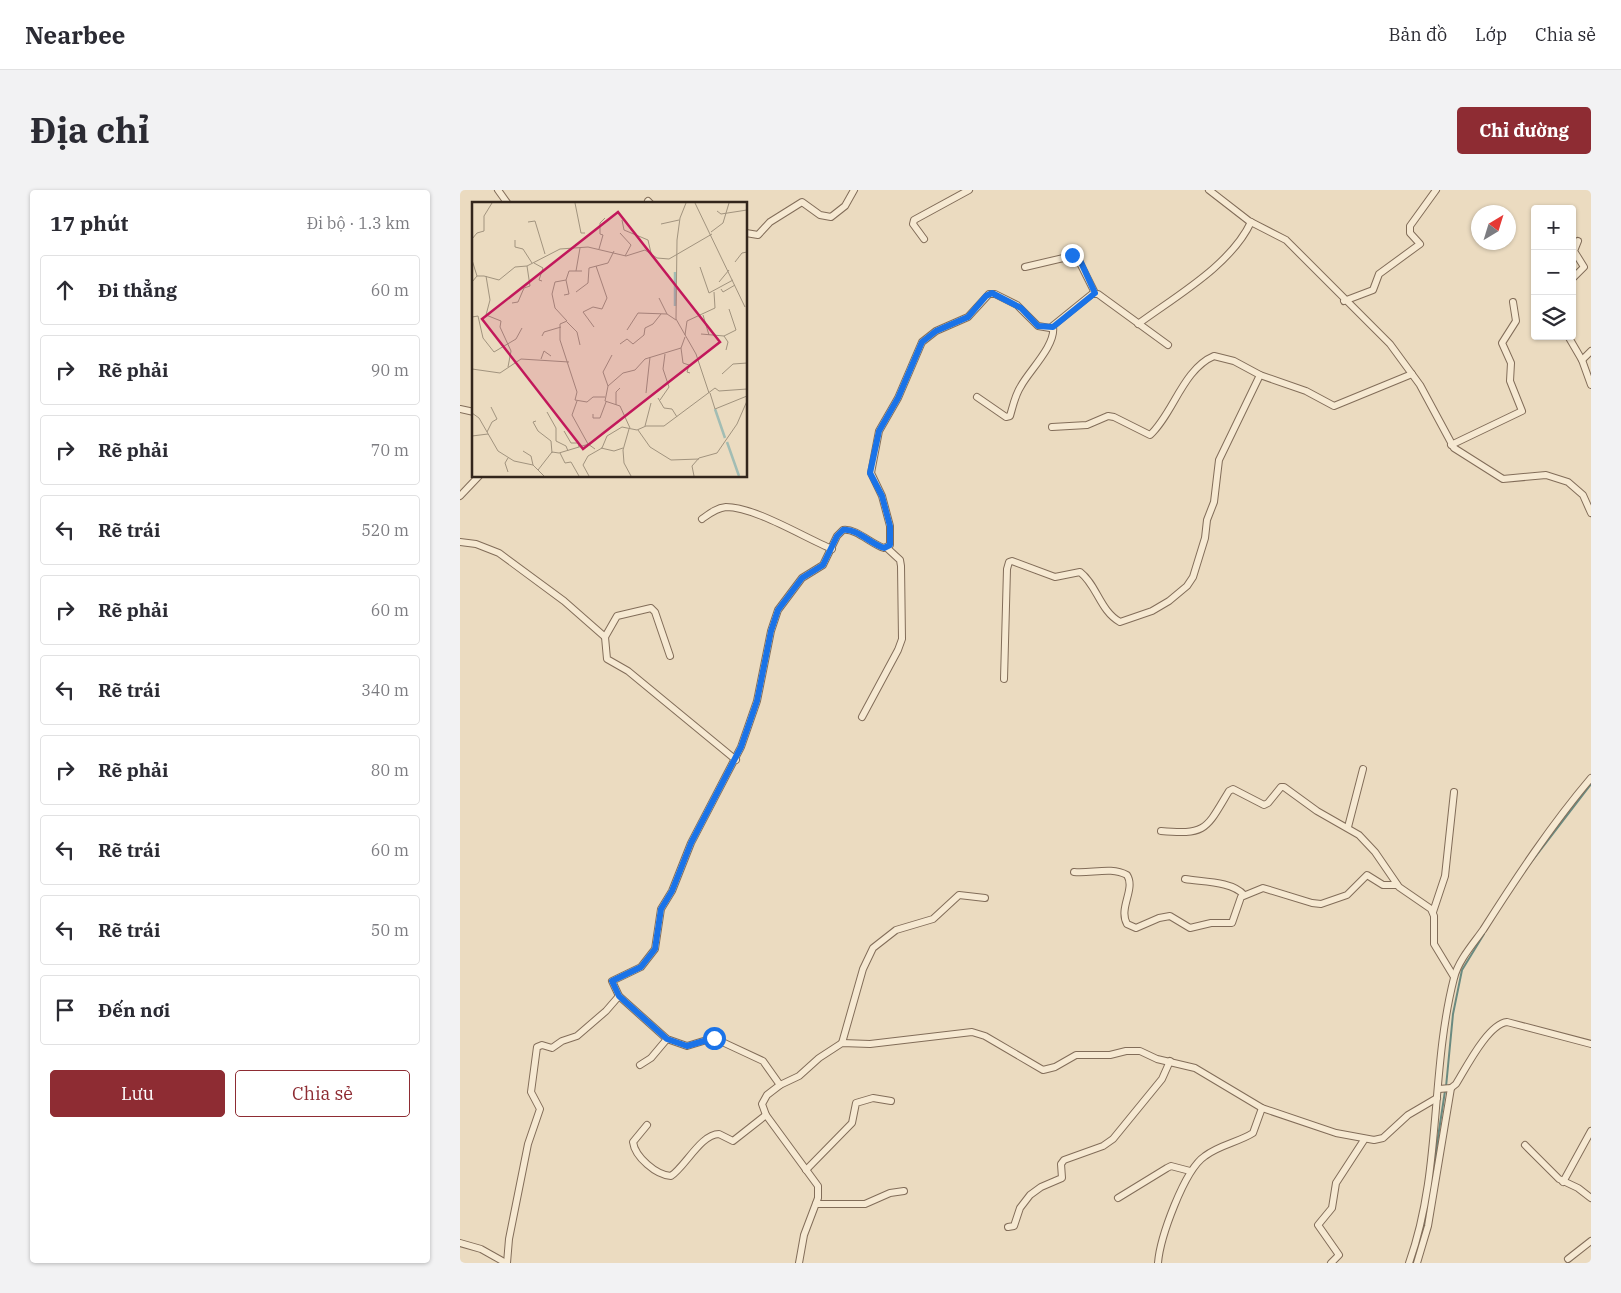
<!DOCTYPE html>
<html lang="vi">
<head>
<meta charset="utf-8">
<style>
  body { margin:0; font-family:"IBM Plex Serif",serif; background:#f2f2f3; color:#2b2b33 }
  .controls { position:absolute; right:15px; top:15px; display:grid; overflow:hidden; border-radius:5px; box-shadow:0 1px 4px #0004 }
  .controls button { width:45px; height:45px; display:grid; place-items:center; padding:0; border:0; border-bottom:1px solid #e1e1e2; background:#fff; color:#2b2b33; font:25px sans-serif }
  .compass { position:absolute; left:1011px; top:15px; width:45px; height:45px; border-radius:50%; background:#fff; box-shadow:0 1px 4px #0004; rotate:38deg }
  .stop { position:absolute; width:15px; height:15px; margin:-11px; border:4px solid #1a73e8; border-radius:50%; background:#fff }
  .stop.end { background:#1a73e8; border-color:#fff; box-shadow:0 1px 5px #0008 }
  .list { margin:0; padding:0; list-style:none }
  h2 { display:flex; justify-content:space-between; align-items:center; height:65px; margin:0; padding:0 20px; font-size:21px }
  h2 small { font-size:16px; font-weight:400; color:#7c7c81 }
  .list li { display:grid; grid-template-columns:32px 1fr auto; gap:15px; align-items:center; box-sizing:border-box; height:70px; margin:0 10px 10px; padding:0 10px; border:1px solid #e1e1e2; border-radius:5px }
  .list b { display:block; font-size:19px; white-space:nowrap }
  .list em { font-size:16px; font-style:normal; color:#7c7c81 }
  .actions { display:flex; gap:10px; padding:15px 20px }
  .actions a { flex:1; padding:11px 0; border:1px solid #8e2c33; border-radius:5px; text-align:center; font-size:18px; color:#8e2c33 }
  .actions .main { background:#8e2c33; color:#fff }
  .icon { flex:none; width:28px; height:28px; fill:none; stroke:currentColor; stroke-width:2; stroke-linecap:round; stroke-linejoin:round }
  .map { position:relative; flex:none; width:1131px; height:1073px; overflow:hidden; border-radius:5px }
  header { display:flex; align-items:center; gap:30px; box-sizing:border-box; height:70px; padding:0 25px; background:#fff; border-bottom:1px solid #e1e1e2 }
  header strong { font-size:24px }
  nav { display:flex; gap:28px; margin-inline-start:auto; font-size:18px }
  .intro { display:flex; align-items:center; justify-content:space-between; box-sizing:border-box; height:120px; padding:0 30px }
  h1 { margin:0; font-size:35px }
  .button { padding:12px 22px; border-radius:5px; background:#8e2c33; color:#fff; font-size:18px; font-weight:700 }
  main { display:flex; gap:30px; padding:0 30px }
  aside { flex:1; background:#fff; border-radius:5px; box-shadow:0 1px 4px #0004 }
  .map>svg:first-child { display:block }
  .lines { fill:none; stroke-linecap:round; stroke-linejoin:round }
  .stream { stroke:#6a8a80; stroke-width:2 }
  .minor-casing { stroke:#826d59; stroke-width:8 }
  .minor { stroke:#f6e9d2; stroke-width:6 }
  .route { stroke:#1a73e8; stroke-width:6 }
  .inset-river { fill:none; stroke:#a2bdb4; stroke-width:2.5 }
  .inset-road { fill:none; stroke:#a1937e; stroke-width:1 }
  .view { fill:#c2185b; fill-opacity:0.15; stroke:#c2185b; stroke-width:2.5 }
  .inset-edge { fill:none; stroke:#33261c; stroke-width:2.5 }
</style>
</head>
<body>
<header>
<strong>Nearbee</strong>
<nav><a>Bản đồ</a><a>Lớp</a><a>Chia sẻ</a></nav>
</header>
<div class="intro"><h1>Địa chỉ</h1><a class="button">Chỉ đường</a></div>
<main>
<aside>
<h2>17 phút<small>Đi bộ · 1.3 km</small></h2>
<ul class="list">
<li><svg class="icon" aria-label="ahead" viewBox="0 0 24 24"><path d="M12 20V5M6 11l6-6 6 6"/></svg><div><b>Đi thẳng</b></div><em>60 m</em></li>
<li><svg class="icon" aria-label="right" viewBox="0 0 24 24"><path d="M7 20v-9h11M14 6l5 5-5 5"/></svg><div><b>Rẽ phải</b></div><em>90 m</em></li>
<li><svg class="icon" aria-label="right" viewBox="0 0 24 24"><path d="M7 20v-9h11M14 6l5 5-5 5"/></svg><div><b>Rẽ phải</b></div><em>70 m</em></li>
<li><svg class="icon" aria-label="left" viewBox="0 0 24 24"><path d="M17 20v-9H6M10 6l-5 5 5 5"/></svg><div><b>Rẽ trái</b></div><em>520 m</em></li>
<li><svg class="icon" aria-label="right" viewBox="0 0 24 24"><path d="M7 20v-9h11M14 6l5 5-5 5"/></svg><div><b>Rẽ phải</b></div><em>60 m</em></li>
<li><svg class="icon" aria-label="left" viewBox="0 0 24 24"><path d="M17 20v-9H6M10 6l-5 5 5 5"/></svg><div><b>Rẽ trái</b></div><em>340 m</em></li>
<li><svg class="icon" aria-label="right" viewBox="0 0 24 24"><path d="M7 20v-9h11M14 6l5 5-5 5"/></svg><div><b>Rẽ phải</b></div><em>80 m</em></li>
<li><svg class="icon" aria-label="left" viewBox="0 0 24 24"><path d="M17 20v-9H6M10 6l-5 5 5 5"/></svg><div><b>Rẽ trái</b></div><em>60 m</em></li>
<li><svg class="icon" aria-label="left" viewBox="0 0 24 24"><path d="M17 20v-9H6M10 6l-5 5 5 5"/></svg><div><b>Rẽ trái</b></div><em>50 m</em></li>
<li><svg class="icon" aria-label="arrive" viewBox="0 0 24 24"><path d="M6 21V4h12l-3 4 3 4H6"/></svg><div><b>Đến nơi</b></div></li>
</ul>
<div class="actions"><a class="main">Lưu</a><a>Chia sẻ</a></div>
</aside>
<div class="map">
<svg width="1131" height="1073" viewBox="0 0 1131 1073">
  <rect width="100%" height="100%" fill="#ebdbc0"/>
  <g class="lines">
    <!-- stream -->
    <g class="stream">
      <path d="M1069 675 1131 594"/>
      <path d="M986 897 993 824 1002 780 1024 744"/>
      <path d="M967 1020 985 901"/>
      <path d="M963 1042 966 1028"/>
      <path d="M953 1073 957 1061"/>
    </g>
    <!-- minor casing -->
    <g class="minor-casing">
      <g id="minor">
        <path d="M38 0 48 14"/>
        <path d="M749 0 789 31 826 50 930 154 960 195 994 258 1043 289 1086 285 1108 292 1123 305 1131 323"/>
        <path d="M188 11 191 14"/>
        <path d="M286 43 298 45 310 32 342 12 360 25 371 27 385 16 394 0"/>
        <path d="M464 49 453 34 454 30 509 0"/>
        <path d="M565 77 616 65 635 103"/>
        <path d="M1112 89 1124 77 1114 61 1118 51"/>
        <path d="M884 111 913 100 919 84 960 54 950 43V36L976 0"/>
        <path d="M678 134C716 106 771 75 791 32"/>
        <path d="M1108 146 1122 170 1131 195"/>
        <path d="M1122 170 1131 161"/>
        <path d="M517 207 546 227 550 226C553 216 555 205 561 196 569 181 596 155 593 137"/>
        <path d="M0 219 14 222"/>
        <path d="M592 237 627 235 648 226 654 227 690 245C713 224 723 179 754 166L774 171 800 185 846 201 874 216 952 184"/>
        <path d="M991 255 1062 221 1050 191 1051 173 1042 153 1056 131 1053 112"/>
        <path d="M0 306 19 286"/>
        <path d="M242 329C249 324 256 318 266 317 295 317 343 347 372 359"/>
        <path d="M0 352 16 354 39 363 104 411 145 447 147 469 168 481 276 570"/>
        <path d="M145 447 157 426 191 418 195 422 210 466"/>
        <path d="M544 489 547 379 549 372 552 371 595 387 620 382C637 395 640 421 660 432L692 421 709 411 727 396 733 387 745 348 747 330 754 312 759 270 800 185"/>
        <path d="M402 527 438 460 442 449 441 376 440 370 427 358"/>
        <path d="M888 637 903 579"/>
        <path d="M701 641C747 645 746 639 769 601L773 599 804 615 808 613 821 597H824L857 621 899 645 915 662 939 697 971 719 974 726V754L994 787"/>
        <path d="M614 682C631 684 651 676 667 685 676 699 658 718 667 734L676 738 699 728 710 726 730 738 751 733H772L781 707 803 698 852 713 861 714 887 705 907 685 923 695H937"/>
        <path d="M725 689C742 692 772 691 784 705"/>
        <path d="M973 722 985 686 994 602"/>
        <path d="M382 853 403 779 413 758 436 740 473 729 499 705 525 708"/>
        <path d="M180 875 191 868 207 849"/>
        <path d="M320 895 303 871 258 850 250 849 227 856 207 849 159 806 152 791 181 777 195 759 201 719 212 701 231 653 281 557 297 511 311 441 318 420 342 388 363 375 377 346 383 340C396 338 411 354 424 358L430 355V336L422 306 411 283 419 241 438 208 462 152 476 141 508 127 529 104H535L557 115 578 136 590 138 632 104H638L708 155"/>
        <path d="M979 899 991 898 996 894C1006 878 1028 834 1047 832L1131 854"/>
        <path d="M187 935 173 952C175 967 196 985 211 986 225 977 241 944 259 944L273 951 306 925"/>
        <path d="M1065 955 1099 989 1118 998 1131 1008"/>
        <path d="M346 980 392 933 396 913 413 908 431 911"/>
        <path d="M1103 992 1131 941"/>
        <path d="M658 1008 707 978 711 976 730 981"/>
        <path d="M356 1014H405L430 1003 444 1001"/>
        <path d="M548 1037 554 1036 560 1018 570 1005 581 997 602 988 601 974 604 970 643 956 653 949 702 889 710 871"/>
        <path d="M0 1053 21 1059 46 1073"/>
        <path d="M1108 1069 1131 1051"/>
        <path d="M47 1073 49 1049 68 954 80 919 71 902 77 857 82 855 92 858 102 851 117 846 146 821 159 806"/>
        <path d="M339 1073 344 1045 358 1008V996L306 925 302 914 307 905 320 895 339 886 359 868 382 853 410 854 512 842 525 846 583 880 595 877 616 865H650L666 861H680L697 869 735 878 802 918 876 943 914 950 923 948 948 925 977 908"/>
        <path d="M698 1073C700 1048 724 980 745 966 759 955 779 952 793 943L802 918"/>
        <path d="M871 1073 879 1065 858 1035 872 1018 876 993 904 950"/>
        <path d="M949 1073C982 981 970 882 994 788 998 771 1013 754 1023 740 1056 688 1091 635 1131 588"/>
        <path d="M957 1073 968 1036 991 898"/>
      </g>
    </g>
    <!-- minor -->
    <use href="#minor" class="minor"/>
  </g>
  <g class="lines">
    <!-- route -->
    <path class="route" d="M254 848 227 856 207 849 159 806 152 791 181 777 195 759 201 719 212 701 231 653 281 557 297 511 311 441 318 420 342 388 363 375 377 346 383 340C396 338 411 354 424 358L430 355V336L422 306 410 283 419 241 438 208 462 152 476 141 508 127 526 106 532 103 561 118 578 136 593 137 635 103 619 68 612 65"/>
  </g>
  <!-- overview -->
  <g transform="translate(12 12)">
    <rect width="275" height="275" fill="#ebdbc0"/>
    <path class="inset-river" d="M203 104V70M243 207 253 236M255 240 267 274"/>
    <path class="inset-road" d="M103 1 109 31H113M214 1 208 16 205 38 204 117 224 152 237 191M223 1 273 105M245 9 249 12 275 8M150 18 152 28 176 38 179 51M56 20 63 19 73 52M189 22 207 18M239 30 251 21 257 1M148 31 159 43 153 54M0 37 5 31 12 29V14L20 1M43 38V45L51 47 60 61M127 47 131 33 128 32V21L133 16M0 58 5 74M263 60 270 51 275 50M62 61 71 66 67 78 70 79M228 65 237 91 261 78M104 69 108 46M110 69H97L94 78 83 80 80 92 83 106 95 119 88 122V138L105 190 103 198 115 200 121 195H133M14 74 18 98 14 113 29 119 28 125 39 149 36 165M0 80 5 74H12L27 78 43 65 55 64 88 47 116 45 154 54 173 48 185 56 197 57 240 32M247 80 257 68M249 87 251 90 263 83M104 90 116 81 117 66 136 61 142 49M275 91V111M92 93 97 92 94 78M187 96 195 112M40 101 46 100 52 86 58 84 55 64M231 113 237 133M0 115 6 114 11 136 22 150 44 137 50 126M95 120 105 130 108 143M122 125 111 110 121 105 130 107 135 96 124 64M155 128 166 111 195 112 204 118M229 132 252 134 264 128 257 107M213 133 215 119 243 106 242 90M70 134 72 130 89 125M252 134 256 140 254 148M148 142 155 137 161 142 172 133 173 126 181 122 189 112M209 146 211 161 217 163 215 170 218 171M69 157 72 149 79 154M0 167 28 171 49 157 97 160M250 172 261 162 275 161M136 184 131 170 140 153M174 191 178 155M238 191 243 207 275 194M186 196 192 206 200 207 205 215M188 198 197 185 191 167 193 152M105 199 100 213 116 242 123 247M144 203V190L148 186M75 210 84 226V239L94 244 96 249M0 211 7 216 26 249 42 259 61 263 72 274M121 212V216H128L134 200M64 219 61 220 66 229 79 239 80 251M173 224 179 201M158 226 148 204 133 199 136 184 151 171 163 168 173 157 209 146 213 135M157 227 151 248 152 261 159 274M166 228 178 245 199 258 227 257M92 229 99 241H106L107 245M15 230 20 220 25 217 19 205M0 234 16 232M129 246 142 249 151 246M51 249 59 254 61 263M88 251 93 261 99 260 107 274M66 268 80 250 87 251 117 242M36 270 33 261 36 256M117 274 111 263 116 254 130 246 135 234 150 225 165 228 174 224H192L243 186 247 189 275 187M222 274 220 264 227 256 245 251 265 222 275 199"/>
    <path class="view" d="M146 10 248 140 111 247 10 117Z"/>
    <rect width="275" height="275" class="inset-edge"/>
  </g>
</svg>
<div class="controls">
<button>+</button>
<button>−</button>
<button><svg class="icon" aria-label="layers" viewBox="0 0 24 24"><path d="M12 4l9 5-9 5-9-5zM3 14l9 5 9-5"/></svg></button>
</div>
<svg class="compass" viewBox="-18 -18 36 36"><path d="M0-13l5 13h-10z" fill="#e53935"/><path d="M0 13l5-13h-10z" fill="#7c7c81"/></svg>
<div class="stop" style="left:254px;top:848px"></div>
<div class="stop end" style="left:612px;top:65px"></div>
</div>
</main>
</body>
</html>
